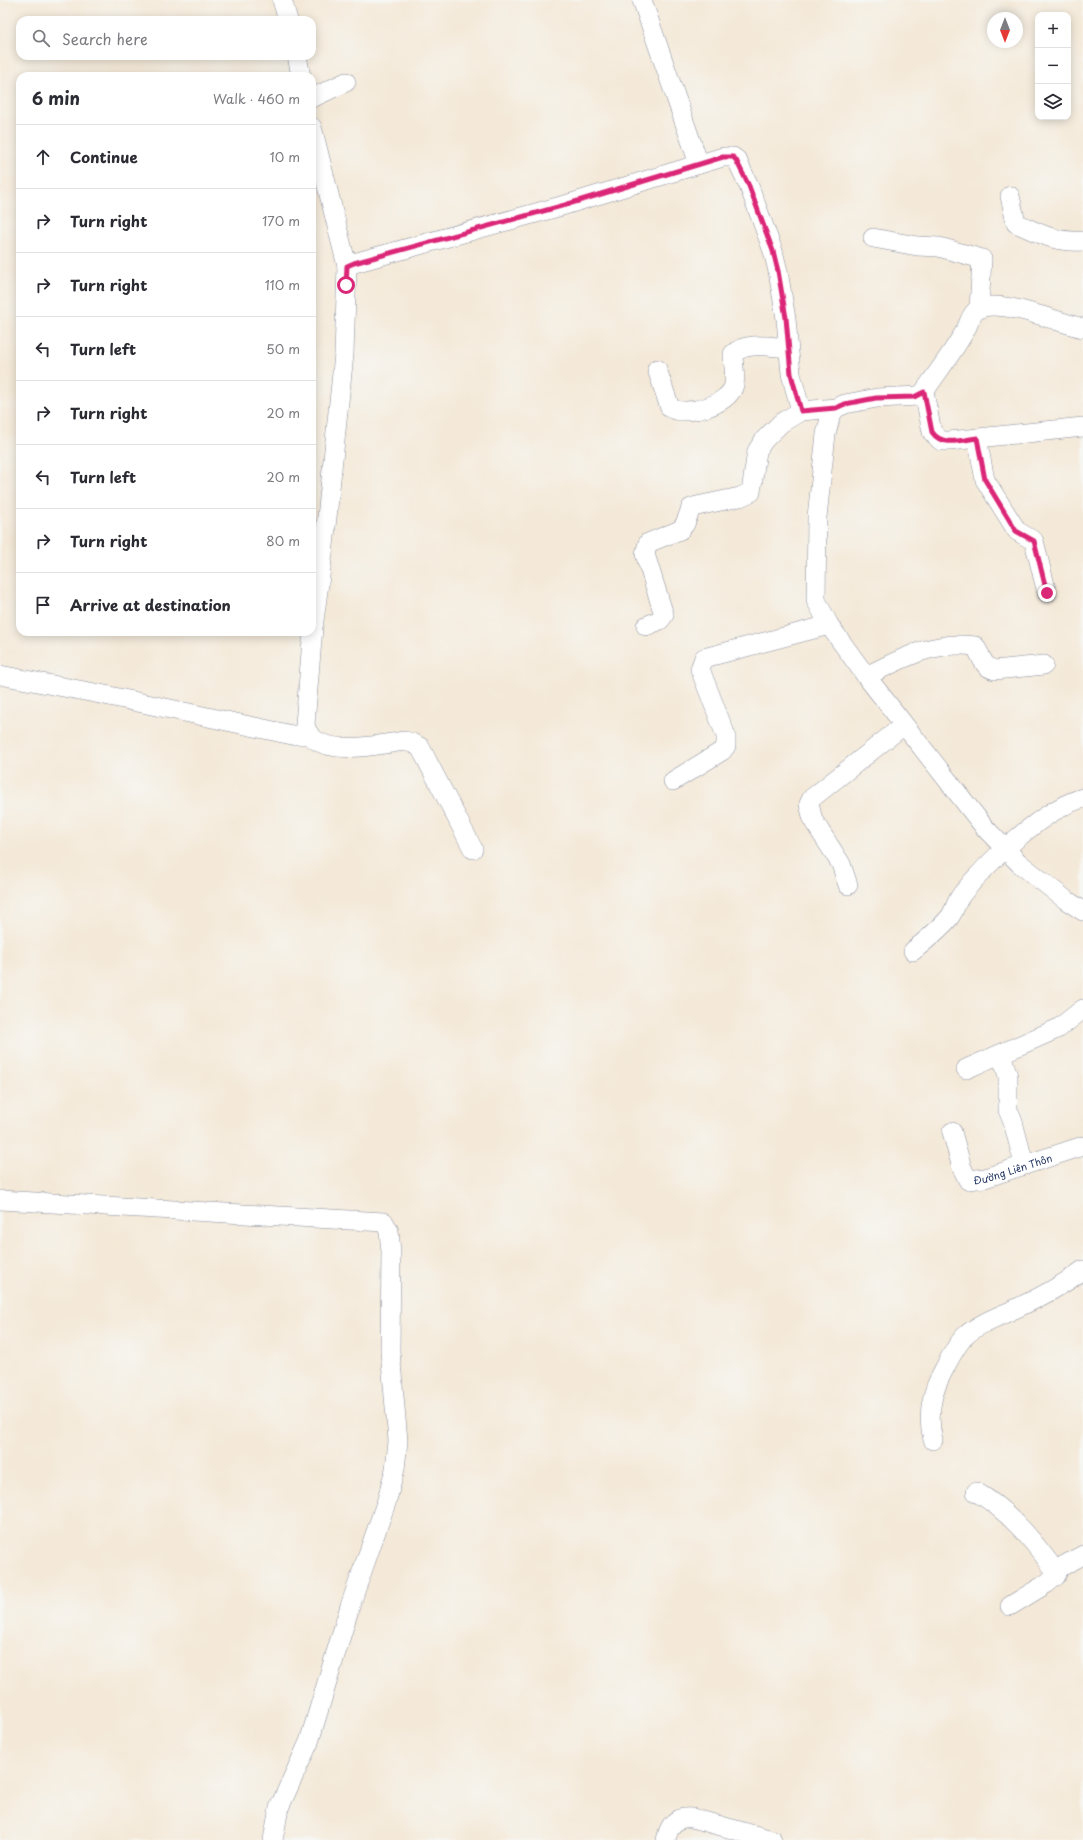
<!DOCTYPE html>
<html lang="en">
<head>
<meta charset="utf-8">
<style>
  body { margin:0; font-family:"Playpen Sans",sans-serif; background:#f2f2f3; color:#2b2b33 }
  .controls { position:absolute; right:12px; top:12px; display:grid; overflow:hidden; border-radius:8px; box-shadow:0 2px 10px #0003 }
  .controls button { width:36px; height:36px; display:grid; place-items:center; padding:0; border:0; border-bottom:1px solid #e1e1e2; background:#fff; color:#2b2b33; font:20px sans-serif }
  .compass { position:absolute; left:987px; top:12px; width:36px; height:36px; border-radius:50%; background:#fff; box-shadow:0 2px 10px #0003; rotate:180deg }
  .stop { position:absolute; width:12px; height:12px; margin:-9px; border:3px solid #db2777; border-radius:50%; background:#fff }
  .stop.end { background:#db2777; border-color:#fff; box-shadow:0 1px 4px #0008 }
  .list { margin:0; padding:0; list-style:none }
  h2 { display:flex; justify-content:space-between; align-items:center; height:52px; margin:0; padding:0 16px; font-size:17px }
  h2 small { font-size:13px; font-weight:400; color:#7c7c81 }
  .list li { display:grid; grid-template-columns:26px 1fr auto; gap:12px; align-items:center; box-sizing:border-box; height:64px; padding:0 16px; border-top:1px solid #e1e1e2 }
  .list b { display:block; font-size:15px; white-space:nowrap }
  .list em { font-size:13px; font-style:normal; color:#7c7c81 }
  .icon { flex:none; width:22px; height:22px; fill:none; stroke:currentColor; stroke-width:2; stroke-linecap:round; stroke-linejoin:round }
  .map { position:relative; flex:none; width:1083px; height:1840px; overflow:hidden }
  .search { position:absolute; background:#fff; box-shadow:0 2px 10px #0003; left:16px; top:16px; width:300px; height:44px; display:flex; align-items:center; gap:10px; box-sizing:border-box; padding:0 14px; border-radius:12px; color:#7c7c81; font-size:15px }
  .panel { position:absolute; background:#fff; box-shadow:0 2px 10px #0003; left:16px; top:72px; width:300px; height:564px; border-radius:12px }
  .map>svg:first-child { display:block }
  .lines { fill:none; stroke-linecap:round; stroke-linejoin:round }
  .minor-casing { stroke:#888c9b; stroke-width:20 }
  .minor { stroke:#fff; stroke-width:19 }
  .route { stroke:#db2777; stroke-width:5 }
  .labels { text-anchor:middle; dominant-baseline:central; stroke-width:4; stroke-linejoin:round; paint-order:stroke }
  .street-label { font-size:10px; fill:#1b2f5e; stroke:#f6f6f2 }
</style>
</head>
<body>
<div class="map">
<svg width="1083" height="1840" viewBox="0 0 1083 1840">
  <rect width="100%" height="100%" fill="#f6f6f2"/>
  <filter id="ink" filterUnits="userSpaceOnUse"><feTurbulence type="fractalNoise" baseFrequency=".025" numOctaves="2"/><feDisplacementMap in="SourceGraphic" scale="8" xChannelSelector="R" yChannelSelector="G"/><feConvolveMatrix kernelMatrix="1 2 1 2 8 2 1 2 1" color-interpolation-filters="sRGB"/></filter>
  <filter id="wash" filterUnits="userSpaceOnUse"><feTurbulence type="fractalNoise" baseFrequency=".012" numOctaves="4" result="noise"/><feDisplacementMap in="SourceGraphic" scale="16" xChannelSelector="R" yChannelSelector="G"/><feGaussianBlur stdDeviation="0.9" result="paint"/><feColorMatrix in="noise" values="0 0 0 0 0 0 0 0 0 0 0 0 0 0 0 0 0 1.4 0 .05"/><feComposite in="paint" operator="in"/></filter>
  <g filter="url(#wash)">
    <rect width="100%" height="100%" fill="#f4e9d8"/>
  </g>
  <g filter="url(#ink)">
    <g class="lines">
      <!-- minor casing -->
      <g class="minor-casing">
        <g id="minor">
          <path d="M282 0 288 20"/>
          <path d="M642 0 699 164"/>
          <path d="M297 56 301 76"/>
          <path d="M312 98 346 82"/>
          <path d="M312 127 347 266"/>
          <path d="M1010 196 1016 223C1040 234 1057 243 1083 241"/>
          <path d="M873 238 917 246 939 247 982 259 979 309"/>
          <path d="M1083 328C1059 323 996 296 977 310 971 314 969 323 966 329 954 351 938 371 924 392L919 396 877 398 845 404 836 408 831 415 826 434 817 517 816 600 829 625 866 676 985 828 1019 863 1066 900 1083 911"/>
          <path d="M657 369 670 408C687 417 729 405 734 385 736 376 733 363 733 354 745 341 772 347 788 348"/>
          <path d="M924 392 932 432 941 441H950L1083 427"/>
          <path d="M977 438 985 480 1017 531 1034 541 1047 593"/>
          <path d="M646 626 660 620 664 615 645 554 648 543 680 530 685 524 691 508 697 506 740 497 751 492 757 451 764 440 781 423 801 411 836 408"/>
          <path d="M0 675 100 694 292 735H309"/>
          <path d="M866 676C902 659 933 640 975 646 982 656 982 667 995 670L1044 665"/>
          <path d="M673 781 722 751 726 746V736L700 669 704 658 829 625"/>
          <path d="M473 849 420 747 412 743 405 741C380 744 328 757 310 735 307 732 306 728 305 724L313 628 324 546 344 354 347 266 354 263 565 205 723 157H733L737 160 749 186 773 251 778 271 786 319 791 374 801 411"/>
          <path d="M848 885 841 864 813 820 809 804 812 798 904 725"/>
          <path d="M913 951C925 941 939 930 949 918 955 911 956 901 962 894 988 862 1043 809 1083 798"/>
          <path d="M1001 1054 1008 1076V1110L1013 1122 1024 1164"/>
          <path d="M966 1069 1059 1028 1083 1009"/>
          <path id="s1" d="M952 1132 962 1168 968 1180 985 1178 1083 1146"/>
          <path d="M0 1200 384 1222 389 1231 391 1252 390 1351 398 1441 395 1469 387 1500 350 1606 309 1742 279 1808 273 1840"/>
          <path d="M933 1440C927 1417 931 1395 941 1375 948 1362 955 1346 965 1336 979 1323 1000 1316 1017 1308 1039 1298 1063 1285 1083 1270"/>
          <path d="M976 1492C1010 1511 1034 1542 1057 1573"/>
          <path d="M1010 1606 1046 1584 1056 1576 1059 1568 1083 1555"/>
          <path d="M666 1840C669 1825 676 1816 692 1818L772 1840"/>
        </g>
      </g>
      <!-- minor -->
      <use href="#minor" class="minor"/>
    </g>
  </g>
  <g class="lines" filter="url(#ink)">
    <!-- route -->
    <path class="route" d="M346 285 347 266 354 263 565 205 723 157H733L736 160 749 186 773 251 778 271 786 318 791 374 801 411 836 408 845 404 876 398 914 397 924 392 932 432C942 447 962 440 977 438L985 480 1016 531 1034 541 1047 593"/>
  </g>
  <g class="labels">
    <!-- street labels -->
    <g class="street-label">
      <text stroke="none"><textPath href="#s1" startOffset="97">Đường Liên Thôn</textPath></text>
    </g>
  </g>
</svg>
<div class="controls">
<button>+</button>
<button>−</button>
<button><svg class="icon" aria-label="layers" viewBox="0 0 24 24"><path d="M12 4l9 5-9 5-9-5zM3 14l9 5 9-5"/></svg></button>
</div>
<svg class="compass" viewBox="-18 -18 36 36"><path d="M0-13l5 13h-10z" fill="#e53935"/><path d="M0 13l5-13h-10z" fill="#7c7c81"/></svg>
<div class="stop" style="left:346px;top:285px"></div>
<div class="stop end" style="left:1047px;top:593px"></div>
<div class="search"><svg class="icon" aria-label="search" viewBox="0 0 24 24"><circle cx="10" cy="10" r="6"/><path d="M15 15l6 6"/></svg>Search here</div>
<section class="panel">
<h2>6 min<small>Walk · 460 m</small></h2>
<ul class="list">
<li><svg class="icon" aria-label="ahead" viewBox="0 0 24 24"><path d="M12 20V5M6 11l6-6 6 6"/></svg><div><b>Continue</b></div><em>10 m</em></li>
<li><svg class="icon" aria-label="right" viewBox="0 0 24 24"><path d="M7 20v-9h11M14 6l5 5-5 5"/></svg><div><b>Turn right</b></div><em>170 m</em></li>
<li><svg class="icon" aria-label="right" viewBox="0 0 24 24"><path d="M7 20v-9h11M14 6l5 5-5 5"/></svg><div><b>Turn right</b></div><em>110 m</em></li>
<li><svg class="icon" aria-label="left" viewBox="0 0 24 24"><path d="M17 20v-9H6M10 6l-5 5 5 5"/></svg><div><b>Turn left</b></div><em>50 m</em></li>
<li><svg class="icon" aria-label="right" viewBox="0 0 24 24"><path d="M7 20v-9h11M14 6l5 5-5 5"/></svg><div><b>Turn right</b></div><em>20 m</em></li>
<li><svg class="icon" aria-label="left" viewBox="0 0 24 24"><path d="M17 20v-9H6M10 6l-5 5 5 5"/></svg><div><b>Turn left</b></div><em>20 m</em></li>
<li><svg class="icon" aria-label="right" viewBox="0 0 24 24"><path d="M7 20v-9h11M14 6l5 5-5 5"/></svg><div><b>Turn right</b></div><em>80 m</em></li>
<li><svg class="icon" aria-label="arrive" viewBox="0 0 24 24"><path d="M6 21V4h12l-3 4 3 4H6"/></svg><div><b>Arrive at destination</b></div></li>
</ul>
</section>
</div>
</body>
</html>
